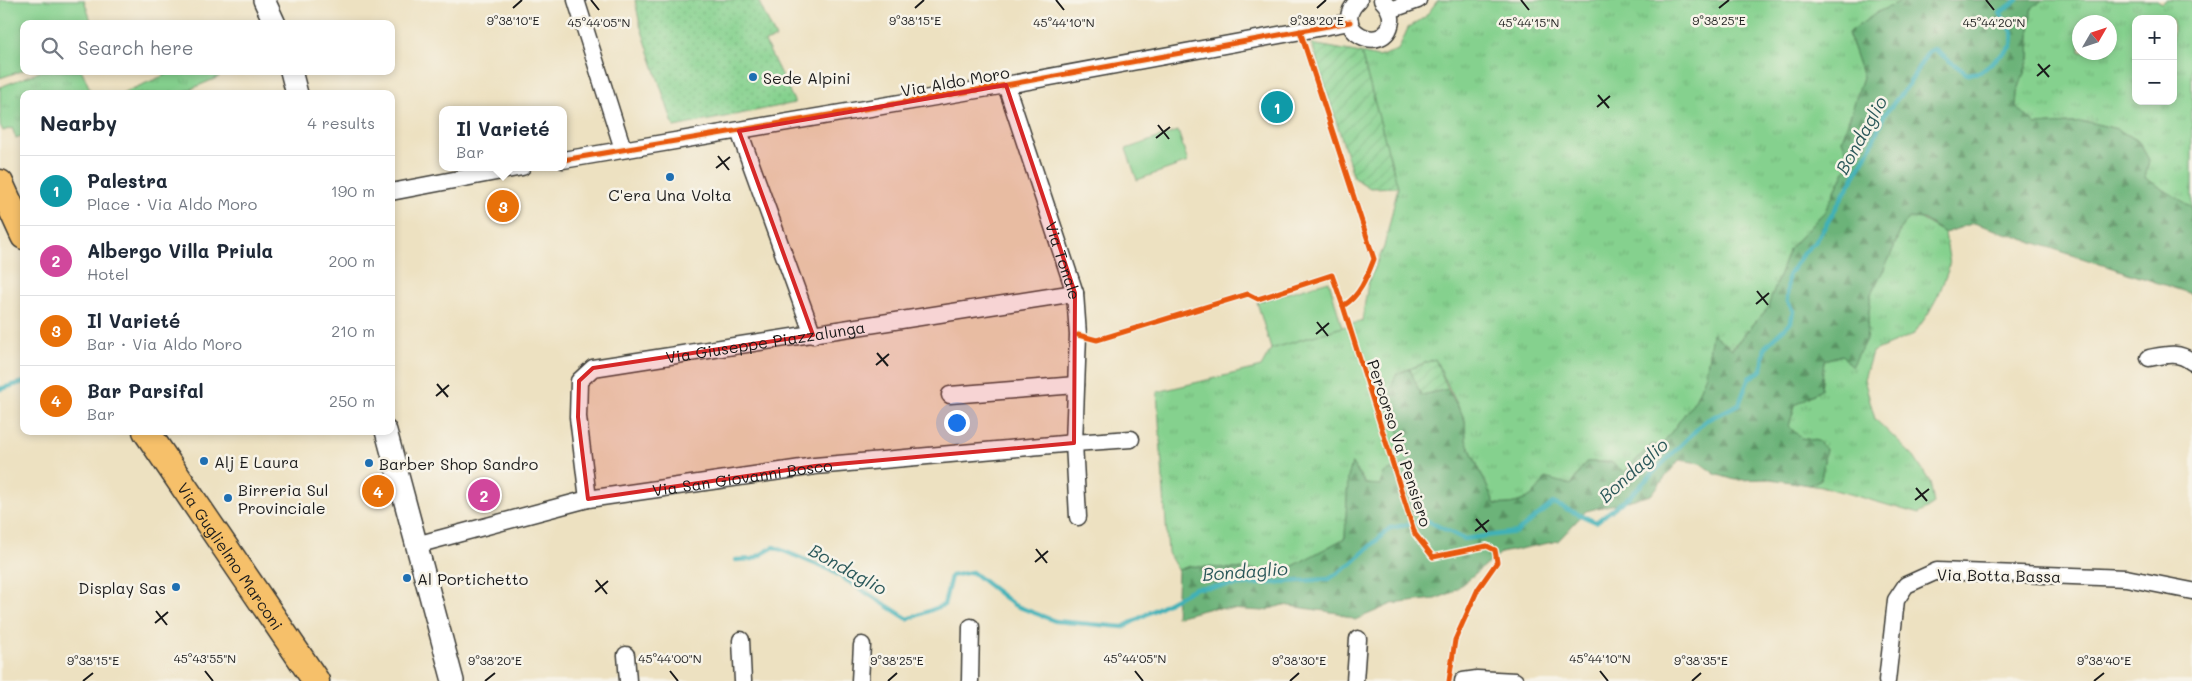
<!DOCTYPE html>
<html lang="en">
<head>
<meta charset="utf-8">
<style>
  body { margin:0; font-family:Mali,sans-serif; background:#f2f2f3; color:#1f2937 }
  .controls { position:absolute; right:15px; top:15px; display:grid; overflow:hidden; border-radius:10px; box-shadow:0 2px 8px #0003 }
  .controls button { width:45px; height:45px; display:grid; place-items:center; padding:0; border:0; border-bottom:1px solid #e0e1e3; background:#fff; color:#1f2937; font:25px sans-serif }
  .compass { position:absolute; left:2072px; top:15px; width:45px; height:45px; border-radius:50%; background:#fff; box-shadow:0 2px 8px #0003; rotate:51deg }
  .you { position:absolute; left:956px; top:422px; width:18px; height:18px; margin:-12px; border:4px solid #fff; border-radius:50%; background:#1a73e8; box-shadow:0 0 0 8px #1a73e833 }
  .badge { display:grid; place-items:center; width:32px; height:32px; border-radius:50%; background:#111827; color:#fff; font-size:16px; font-weight:700 }
  .pin { position:absolute; translate:-50% -50%; border:2px solid #fff; box-shadow:0 1px 5px #0006 }
  .popup { position:absolute; left:439px; top:106px; width:128px; height:65px; box-sizing:border-box; display:grid; place-content:center; border-radius:10px; background:#fff; filter:drop-shadow(0 1px 4px #0005); font-size:16px; white-space:nowrap; color:#747a83 }
  .popup b { font-size:19px; color:#1f2937 }
  .popup::after { content:''; position:absolute; left:50%; top:100%; margin-left:-10px; border:10px solid transparent; border-top-color:#fff }
  .list { margin:0; padding:0; list-style:none }
  h2 { display:flex; justify-content:space-between; align-items:center; height:65px; margin:0; padding:0 20px; font-size:21px }
  h2 small { font-size:16px; font-weight:400; color:#747a83 }
  .list li { display:grid; grid-template-columns:32px 1fr auto; gap:15px; align-items:center; box-sizing:border-box; height:70px; padding:0 20px; border-top:1px solid #e0e1e3 }
  .list b { display:block; font-size:19px; white-space:nowrap }
  .list p { margin:0; font-size:16px; white-space:nowrap; color:#747a83 }
  .list em { font-size:16px; font-style:normal; color:#747a83 }
  .icon { flex:none; width:28px; height:28px; fill:none; stroke:currentColor; stroke-width:2; stroke-linecap:round; stroke-linejoin:round }
  .map { position:relative; flex:none; width:2192px; height:681px; overflow:hidden }
  .search { position:absolute; background:#fff; box-shadow:0 2px 8px #0003; left:20px; top:20px; width:375px; height:55px; display:flex; align-items:center; gap:12px; box-sizing:border-box; padding:0 18px; border-radius:10px; color:#747a83; font-size:19px }
  .panel { position:absolute; background:#fff; box-shadow:0 2px 8px #0003; left:20px; top:90px; width:375px; height:345px; border-radius:10px }
  .map>svg:first-child { display:block }
  .grass { fill:url(#grass-tufts); stroke:#507655; fill-rule:evenodd }
  .forest { fill:url(#forest-firs); stroke:#44684a }
  .park { fill:url(#park-dots); stroke:#507655 }
  .garden { fill:url(#garden-furrows); stroke:#507655 }
  .pitch { fill:#85d18e; stroke:#507655 }
  .lines { fill:none; stroke-linecap:round; stroke-linejoin:round }
  .stream { stroke:#41b1b7; stroke-width:4.5 }
  .minor-casing { stroke:#3b3a35; stroke-width:19 }
  .tertiary-casing { stroke:#3b3a35; stroke-width:24 }
  .primary-casing { stroke:#3b3a35; stroke-width:29 }
  .minor { stroke:#fff; stroke-width:16 }
  .tertiary { stroke:#fff; stroke-width:21 }
  .primary { stroke:#f6c06b; stroke-width:26 }
  .cycleway-casing { stroke:#f7f3e8; stroke-width:8 }
  .cycleway { stroke:#e8590c; stroke-width:5 }
  .marked { fill:#d62828; fill-opacity:0.2; stroke:#d62828; stroke-width:4; stroke-linejoin:round }
  .ticks { fill:none; stroke:#1c1c1c; stroke-width:2 }
  .poi-dot { fill:#1f6fb2; stroke:#f7f3e8; stroke-width:2 }
  .labels { text-anchor:middle; dominant-baseline:central; stroke-width:5; stroke-linejoin:round; paint-order:stroke }
  .poi-label { font-size:16px; fill:#1c1c1c; stroke:#f7f3e8; text-anchor:start }
  .street-label { font-size:16px; fill:#1c1c1c; stroke:#f7f3e8 }
  .water-label { font-size:18px; font-style:italic; fill:#2b585a; stroke:#f7f3e8 }
  .ticks-label { font-size:12px; text-anchor:middle; fill:#1c1c1c; stroke:#f7f3e8; stroke-width:5; stroke-linejoin:round; paint-order:stroke }
</style>
</head>
<body>
<div class="map">
<svg width="2192" height="681" viewBox="0 0 2192 681">
  <defs>
    <pattern id="grass-tufts" width="24" height="20" patternUnits="userSpaceOnUse" patternTransform="scale(1.25)"><rect width="24" height="20" fill="#85d18e"/><path d="M3 7l-1-3M5 7V3M7 7l1-3M15 17l-1-3M17 17v-4M19 17l1-3" fill="none" stroke="#72b37a"/></pattern>
    <pattern id="forest-firs" width="22" height="20" patternUnits="userSpaceOnUse" patternTransform="scale(1.25)"><rect width="22" height="20" fill="#6cb379"/><path d="M5 1l3.5 6h-7zM16 11l3.5 6h-7z" fill="#589162"/></pattern>
    <pattern id="park-dots" width="8" height="8" patternUnits="userSpaceOnUse" patternTransform="scale(1.25)"><rect width="8" height="8" fill="#85d18e"/><path d="M2 2h.1M6 6h.1" fill="none" stroke="#72b37a" stroke-width="1.8" stroke-linecap="round"/></pattern>
    <pattern id="garden-furrows" width="10" height="10" patternUnits="userSpaceOnUse" patternTransform="scale(1.25)"><rect width="10" height="10" fill="#85d18e"/><path d="M-1 1l2-2M0 10L10 0M9 11l2-2" fill="none" stroke="#72b37a"/></pattern>
  </defs>
  <rect width="100%" height="100%" fill="#f7f3e8"/>
  <filter id="ink" filterUnits="userSpaceOnUse"><feTurbulence type="fractalNoise" baseFrequency=".02" numOctaves="2"/><feDisplacementMap in="SourceGraphic" scale="10" xChannelSelector="R" yChannelSelector="G"/><feConvolveMatrix kernelMatrix="1 2 1 2 8 2 1 2 1" color-interpolation-filters="sRGB"/></filter>
  <filter id="wash" filterUnits="userSpaceOnUse"><feTurbulence type="fractalNoise" baseFrequency=".0096" numOctaves="4" result="noise"/><feDisplacementMap in="SourceGraphic" scale="20" xChannelSelector="R" yChannelSelector="G"/><feGaussianBlur stdDeviation="1.12" result="paint"/><feColorMatrix in="noise" values="0 0 0 0 0 0 0 0 0 0 0 0 0 0 0 0 0 1.4 0 .05"/><feComposite in="paint" operator="in"/></filter>
  <g filter="url(#wash)">
    <rect width="100%" height="100%" fill="#ede1c1"/>
    <!-- grass -->
    <g class="grass">
      <path d="M1438 0H1903L1878 12 1848 33 1863 77 1842 140 1851 159 1825 211 1789 249 1767 309 1731 349 1712 333 1706 375 1695 400 1661 446 1652 444 1624 472 1611 462H1586L1571 485 1546 479C1535 499 1516 506 1495 504L1466 440 1465 420 1435 359 1396 374C1395 387 1390 406 1393 418 1402 445 1425 458 1385 473L1380 485 1366 484 1352 464 1348 477 1345 538 1282 572 1191 566 1178 570 1168 553 1157 392 1261 367 1271 349 1362 321 1368 283 1384 247 1398 187 1361 53 1378 57 1398 50 1408 28 1425 17Z"/>
      <path d="M2042 0H2157L2162 3 2166 0H2192V207L2145 178 2149 160 2139 142 2117 129 2088 122 2035 125 2016 106 2017 93 2029 59 2031 9ZM2136 19H2173V101H2136ZM2080 22H2110V52H2080Z"/>
      <path d="M42 71H82L92 94H24V135L16 138 12 128 3 131 0 125V87Z"/>
      <path d="M175 71H216L219 77 179 94H120Z"/>
      <path d="M1917 217 1945 233 1950 265 1939 294 1928 314 1914 334 1872 352 1864 379 1875 419 1914 457 1930 482 1934 504 1919 514 1828 488 1809 485 1821 479 1826 449 1818 441 1801 438 1789 426 1795 405 1821 390 1824 360 1842 355 1852 366 1866 339 1871 294 1890 257 1903 224 1909 218Z"/>
    </g>
    <!-- forest -->
    <path class="forest" d="M1903 0H2042L2031 10 2029 59 2017 93 2016 106 2036 125 2088 122 2117 129 2139 142 2149 160 2145 178 2192 207V294L1974 223 1945 233 1923 219 1909 218 1903 224 1890 257 1871 294 1866 339 1852 367 1842 355 1824 360 1821 390 1795 405 1789 426 1801 438 1818 441 1826 449 1821 479 1809 485 1771 479 1735 480 1715 474 1700 463 1679 460 1651 495 1586 511 1558 541 1501 553 1451 593 1435 599 1392 604 1355 620 1338 613 1283 605 1263 611 1211 608 1176 617 1178 570 1190 566 1282 572 1345 538 1348 477 1352 463 1365 484 1380 485 1384 473C1426 457 1400 444 1393 416 1388 400 1390 389 1396 374L1410 369 1421 395 1448 389 1465 420 1466 440 1495 504C1517 506 1535 499 1545 478L1571 485 1586 462H1611L1624 472 1653 444 1661 446 1695 400 1706 375 1712 333 1732 349 1767 309 1789 249 1825 211 1851 159 1842 141 1863 77 1848 33 1878 12Z"/>
    <!-- park -->
    <path class="park" d="M635 0H758L776 38 765 42 795 103 674 127 640 25Z"/>
    <!-- garden -->
    <g class="garden">
      <path d="M1312 44 1361 53 1398 187 1370 188 1354 178Z"/>
      <path d="M1435 359 1448 389 1421 395 1410 369Z"/>
    </g>
    <!-- pitch -->
    <g class="pitch">
      <path d="M0 0H84L92 24H24V70L0 78Z"/>
      <path d="M1178 131 1188 162 1137 180 1126 149Z"/>
      <path d="M1329 281 1342 327 1271 349 1257 302Z"/>
    </g>
    <g class="lines">
      <!-- stream -->
      <g class="stream">
        <path d="M0 389 24 382"/>
        <path d="M736 560 753 559 774 547 832 571 908 619 944 605 951 576 972 572 1014 605 1055 621 1123 627 1195 588 1329 579 1351 564 1390 528 1428 521 1464 539 1517 532 1553 503 1596 522 1631 495 1705 421 1739 404 1749 378 1762 370 1765 347 1791 322 1793 311 1787 300 1788 276 1804 252 1817 240 1868 153 1884 115 1909 84 1928 52 1934 49 1967 74 1980 72 2012 46 2013 33 2000 13 2017 0"/>
      </g>
    </g>
  </g>
  <g filter="url(#ink)">
    <g class="lines">
      <!-- minor casing -->
      <g class="minor-casing">
        <g id="minor">
          <path d="M576 0 623 149"/>
          <path d="M1359 0C1326 30 1386 58 1391 21 1392 12 1388 6 1382 0"/>
          <path d="M1390 10 1418 0"/>
          <path id="s1" d="M1006 85 1075 293 1078 335 1074 443 1131 439"/>
          <path d="M739 131 813 335"/>
          <path d="M563 160 1006 85 1350 22"/>
          <path d="M391 192 522 167"/>
          <path d="M2149 358C2165 355 2179 351 2192 362"/>
          <path d="M950 395 1076 385"/>
          <path id="s2" d="M588 499 578 417 579 381 593 368 1075 293"/>
          <path id="s3" d="M416 545 588 499 815 466 1074 443 1078 517"/>
          <path d="M741 640 743 681"/>
          <path d="M626 655 628 681"/>
          <path d="M860 681 862 645"/>
          <path d="M970 681 971 627"/>
          <path d="M1355 681 1358 639"/>
          <path d="M1463 681 1477 679 1515 681"/>
          <path d="M1887 681 1896 600 1906 585 1937 571 2126 578 2192 591"/>
        </g>
      </g>
      <!-- tertiary casing -->
      <g class="tertiary-casing">
        <g id="tertiary">
          <path d="M264 0 275 24"/>
          <path d="M291 71 297 94"/>
          <path d="M386 431 453 681"/>
        </g>
      </g>
      <!-- primary casing -->
      <g class="primary-casing">
        <g id="primary">
          <path d="M0 183 24 236"/>
          <path id="s4" d="M146 431 316 681"/>
        </g>
      </g>
      <!-- minor -->
      <use href="#minor" class="minor"/>
      <!-- tertiary -->
      <use href="#tertiary" class="tertiary"/>
      <!-- primary -->
      <use href="#primary" class="primary"/>
      <!-- cycleway casing -->
      <g class="cycleway-casing">
        <g id="cycleway">
          <path d="M1300 31 1374 259C1367 277 1360 296 1343 306L1415 534 1433 557 1487 546 1495 550 1497 562 1478 589 1455 640 1449 681"/>
          <path d="M563 160 1006 85 1350 22"/>
          <path d="M1078 335 1097 340 1248 294 1258 299 1332 275 1343 306"/>
        </g>
      </g>
      <!-- cycleway -->
      <use href="#cycleway" class="cycleway"/>
    </g>
  </g>
  <!-- marked area -->
  <path class="marked" d="M1006 85 1075 293 1074 443 815 466 588 499 578 417 579 381 593 368 813 335 739 131Z"/>
  <!-- ticks -->
  <path class="ticks" d="M591 0 599 10M1056 0 1064 10M1521 0 1529 10M1986 0 1994 10M513 8 522 0M915 8 924 0M1317 8 1326 0M1719 8 1729 0M2038 64 2049 77M2037 76 2050 65M1598 95 1609 108M1597 107 1610 96M1158 125 1169 139M1156 138 1170 127M718 156 729 170M716 168 730 157M1757 291 1768 305M1756 304 1769 293M1317 322 1328 336M1316 334 1329 323M877 353 888 366M876 365 889 354M437 384 448 397M436 396 449 385M1916 488 1927 501M1915 500 1929 489M1476 519 1487 532M1475 531 1489 520M1036 549 1047 563M1035 562 1048 551M596 580 607 594M595 592 608 581M156 611 167 625M155 623 168 612M205 671 213 681M670 671 678 681M1135 671 1143 681M1600 671 1608 681M83 681 93 673M485 681 495 673M888 681 897 673M1290 681 1299 673M1692 681 1701 673M2094 681 2104 673"/>
  <!-- markers -->
  <g class="poi-dot">
    <circle cx="753" cy="77" r="5"/>
    <circle cx="670" cy="177" r="5"/>
    <circle cx="204" cy="461" r="5"/>
    <circle cx="369" cy="463" r="5"/>
    <circle cx="228" cy="498" r="5"/>
    <circle cx="407" cy="578" r="5"/>
    <circle cx="176" cy="587" r="5"/>
  </g>
  <g class="labels">
    <!-- poi labels -->
    <g class="poi-label">
      <text x="763" y="77">Sede Alpini</text>
      <text x="670" y="194" text-anchor="middle">C'era Una Volta</text>
      <text x="214" y="461">Alj E Laura</text>
      <text x="379" y="463">Barber Shop Sandro</text>
      <text x="238" y="489">Birreria Sul<tspan x="238" dy="18">Provinciale</tspan></text>
      <text x="417" y="578">Al Portichetto</text>
      <text x="166" y="587" text-anchor="end">Display Sas</text>
    </g>
    <!-- street labels -->
    <g class="street-label">
      <text transform="translate(955 81) rotate(-10)">Via Aldo Moro</text>
      <text stroke="none"><textPath href="#s1" startOffset="185">Via Tonale</textPath></text>
      <text stroke="none"><textPath href="#s2" startOffset="312">Via Giuseppe Piazzalunga</textPath></text>
      <text transform="translate(1400 443) rotate(72)">Percorso Va' Pensiero</text>
      <text stroke="none"><textPath href="#s3" startOffset="334">Via San Giovanni Bosco</textPath></text>
      <text stroke="none"><textPath href="#s4" startOffset="151">Via Guglielmo Marconi</textPath></text>
      <text transform="translate(1999 575) rotate(1)">Via Botta Bassa</text>
    </g>
    <!-- water labels -->
    <g class="water-label">
      <text transform="translate(1861 135) rotate(-61)">Bondaglio</text>
      <text transform="translate(1633 470) rotate(-42)">Bondaglio</text>
      <text transform="translate(848 569) rotate(29)">Bondaglio</text>
      <text transform="translate(1245 571) rotate(-4)">Bondaglio</text>
    </g>
  </g>
  <g class="ticks-label">
    <text x="915" y="25">9°38'15"E</text>
    <text x="513" y="25">9°38'10"E</text>
    <text x="1317" y="25">9°38'20"E</text>
    <text x="1719" y="25">9°38'25"E</text>
    <text x="599" y="27">45°44'05"N</text>
    <text x="1064" y="27">45°44'10"N</text>
    <text x="1529" y="27">45°44'15"N</text>
    <text x="1994" y="27">45°44'20"N</text>
    <text x="205" y="663">45°43'55"N</text>
    <text x="670" y="663">45°44'00"N</text>
    <text x="1135" y="663">45°44'05"N</text>
    <text x="1600" y="663">45°44'10"N</text>
    <text x="93" y="665">9°38'15"E</text>
    <text x="495" y="665">9°38'20"E</text>
    <text x="897" y="665">9°38'25"E</text>
    <text x="1299" y="665">9°38'30"E</text>
    <text x="1701" y="665">9°38'35"E</text>
    <text x="2104" y="665">9°38'40"E</text>
  </g>
</svg>
<div class="controls">
<button>+</button>
<button>−</button>
</div>
<svg class="compass" viewBox="-18 -18 36 36"><path d="M0-13l5 13h-10z" fill="#e53935"/><path d="M0 13l5-13h-10z" fill="#747a83"/></svg>
<div class="you"></div>
<div class="pin badge" style="left:1277px;top:107px;background:#0f9aa8">1</div>
<div class="pin badge" style="left:484px;top:495px;background:#d1479c">2</div>
<div class="pin badge" style="left:503px;top:206px;background:#e8710a">3</div>
<div class="popup"><b>Il Varieté</b>Bar</div>
<div class="pin badge" style="left:378px;top:491px;background:#e8710a">4</div>
<div class="search"><svg class="icon" aria-label="search" viewBox="0 0 24 24"><circle cx="10" cy="10" r="6"/><path d="M15 15l6 6"/></svg>Search here</div>
<section class="panel">
<h2>Nearby<small>4 results</small></h2>
<ul class="list">
<li><span class="badge" style="background:#0f9aa8">1</span><div><b>Palestra</b><p>Place · Via Aldo Moro</p></div><em>190 m</em></li>
<li><span class="badge" style="background:#d1479c">2</span><div><b>Albergo Villa Priula</b><p>Hotel</p></div><em>200 m</em></li>
<li><span class="badge" style="background:#e8710a">3</span><div><b>Il Varieté</b><p>Bar · Via Aldo Moro</p></div><em>210 m</em></li>
<li><span class="badge" style="background:#e8710a">4</span><div><b>Bar Parsifal</b><p>Bar</p></div><em>250 m</em></li>
</ul>
</section>
</div>
</body>
</html>
